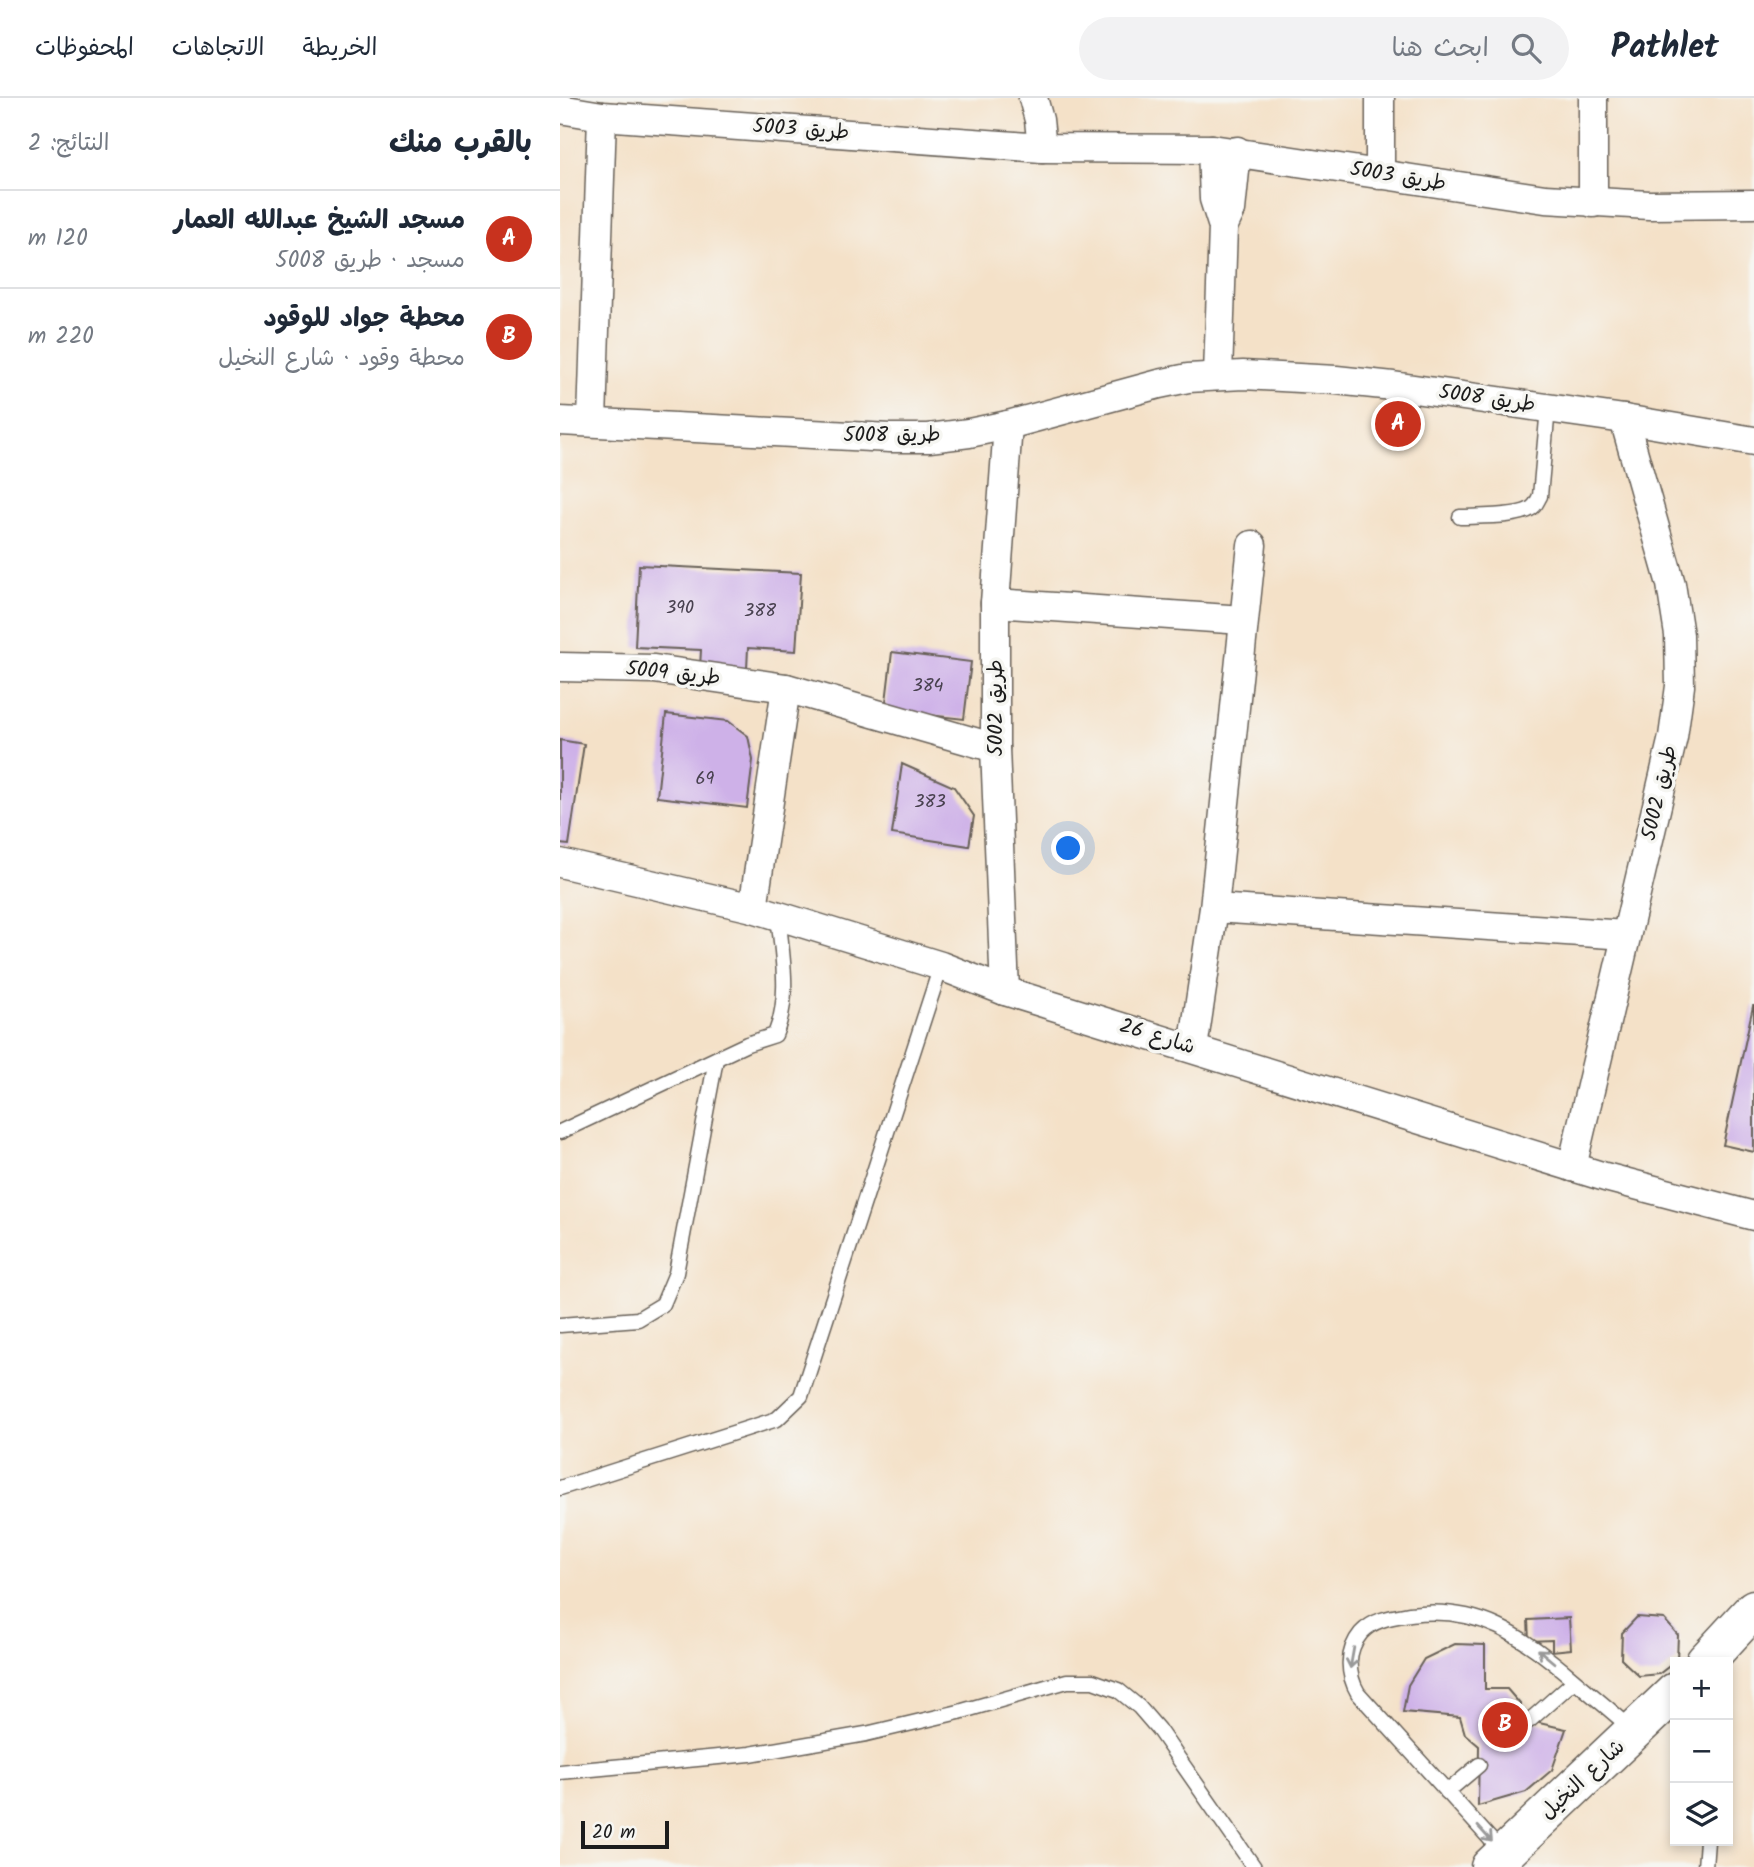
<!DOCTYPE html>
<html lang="ar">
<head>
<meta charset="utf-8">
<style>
  body { margin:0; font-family:Kalam,"Playpen Sans Arabic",sans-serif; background:#f2f2f3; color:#1f2937; direction:rtl }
  .controls { position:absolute; right:21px; bottom:21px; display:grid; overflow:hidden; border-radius:0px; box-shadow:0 4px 10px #0003 }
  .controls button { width:63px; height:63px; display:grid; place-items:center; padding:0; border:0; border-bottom:2px solid #e0e1e3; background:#fff; color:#1f2937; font:35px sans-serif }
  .scale { position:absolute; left:21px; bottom:18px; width:88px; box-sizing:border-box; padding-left:7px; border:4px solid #1c1c1c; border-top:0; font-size:19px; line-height:24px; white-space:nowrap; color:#1c1c1c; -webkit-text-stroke:5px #f6f6f2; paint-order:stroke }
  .you { position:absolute; left:509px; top:751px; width:24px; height:24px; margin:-18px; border:5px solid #fff; border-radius:50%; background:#1a73e8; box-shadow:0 0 0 10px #1a73e833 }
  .badge { display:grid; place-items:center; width:46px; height:46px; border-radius:50%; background:#c8321e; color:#fff; font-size:23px; font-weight:700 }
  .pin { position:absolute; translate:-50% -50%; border:4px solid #fff; box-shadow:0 2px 7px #0006 }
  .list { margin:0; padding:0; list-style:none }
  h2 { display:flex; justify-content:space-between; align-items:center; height:91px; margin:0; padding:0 28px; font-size:30px }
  h2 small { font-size:23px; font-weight:400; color:#747a83 }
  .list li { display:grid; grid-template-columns:46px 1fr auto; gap:21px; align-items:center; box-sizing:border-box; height:98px; padding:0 28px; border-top:2px solid #e0e1e3 }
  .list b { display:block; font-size:26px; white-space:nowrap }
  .list p { margin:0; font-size:23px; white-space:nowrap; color:#747a83 }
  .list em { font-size:23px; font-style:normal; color:#747a83 }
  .icon { flex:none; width:38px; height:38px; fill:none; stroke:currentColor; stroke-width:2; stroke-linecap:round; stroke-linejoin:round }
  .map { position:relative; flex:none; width:1194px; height:1769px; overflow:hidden; direction:ltr }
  header { display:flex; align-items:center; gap:42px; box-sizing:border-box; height:98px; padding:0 35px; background:#fff; border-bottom:2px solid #e0e1e3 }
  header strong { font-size:33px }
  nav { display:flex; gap:38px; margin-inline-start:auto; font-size:24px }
  .search { width:490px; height:63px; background:#f2f2f3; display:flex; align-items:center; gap:18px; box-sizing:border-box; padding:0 24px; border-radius:38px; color:#747a83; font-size:26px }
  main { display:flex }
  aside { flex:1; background:#fff }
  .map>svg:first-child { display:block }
  .building { fill:#ceb1e8 }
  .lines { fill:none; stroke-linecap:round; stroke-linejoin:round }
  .lane-casing { stroke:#686158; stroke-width:17 }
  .street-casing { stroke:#686158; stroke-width:31 }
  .secondary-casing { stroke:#686158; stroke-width:41 }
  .lane { stroke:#fff; stroke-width:14 }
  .street { stroke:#fff; stroke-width:28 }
  .secondary { stroke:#fff; stroke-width:38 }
  .oneway { stroke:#999 }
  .labels { text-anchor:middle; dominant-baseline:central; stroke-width:7; stroke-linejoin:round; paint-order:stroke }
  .number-label { font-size:18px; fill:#48414f }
  .street-label { font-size:21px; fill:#1c1c1c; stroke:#f6f6f2 }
</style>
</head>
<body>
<header>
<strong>Pathlet</strong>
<div class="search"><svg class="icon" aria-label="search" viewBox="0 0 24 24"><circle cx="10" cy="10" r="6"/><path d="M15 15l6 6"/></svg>ابحث هنا</div>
<nav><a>الخريطة</a><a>الاتجاهات</a><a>المحفوظات</a></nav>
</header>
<main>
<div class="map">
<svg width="1194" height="1769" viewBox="0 0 1194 1769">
  <rect width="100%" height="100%" fill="#f6f6f2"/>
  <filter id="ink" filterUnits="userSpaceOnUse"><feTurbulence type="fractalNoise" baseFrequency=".0143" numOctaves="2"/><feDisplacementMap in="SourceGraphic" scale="14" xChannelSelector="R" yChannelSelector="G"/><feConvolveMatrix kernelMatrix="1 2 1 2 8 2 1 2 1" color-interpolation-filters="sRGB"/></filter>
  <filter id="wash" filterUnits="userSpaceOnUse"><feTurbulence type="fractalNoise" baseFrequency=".00686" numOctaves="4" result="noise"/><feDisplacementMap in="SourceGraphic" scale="28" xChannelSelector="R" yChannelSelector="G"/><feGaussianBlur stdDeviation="1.57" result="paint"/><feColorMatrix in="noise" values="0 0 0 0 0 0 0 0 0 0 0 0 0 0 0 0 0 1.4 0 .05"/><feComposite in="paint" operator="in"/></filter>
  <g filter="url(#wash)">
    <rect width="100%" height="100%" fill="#f4e1c8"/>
    <g id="blocks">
      <!-- building -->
      <g class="building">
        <path d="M79 467 241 475 236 553 188 550 187 571 140 570 141 552 75 549Z"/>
        <path d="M332 554 411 564 404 621 325 612Z"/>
        <path d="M106 616 168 623 188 638 193 662 187 710 97 699Z"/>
        <path d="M0 642 24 646 9 747 0 746Z"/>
        <path d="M342 666 394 689 414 718 409 748 332 736Z"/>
        <path d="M1193 908H1194V1054L1163 1047Z"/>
        <path d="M1077 1519 1104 1521 1118 1537 1117 1562 1099 1576 1079 1578 1061 1561 1062 1535Z"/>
        <path d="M1009 1520 1011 1551 992 1553V1542L969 1543 968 1522Z"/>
        <path d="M895 1546 925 1547V1591H947L960 1606 961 1621 1006 1631 992 1672 966 1694 918 1708 919 1648 905 1636 900 1619 843 1614 848 1587 864 1561Z"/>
      </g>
    </g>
  </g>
  <g filter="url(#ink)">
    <use href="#blocks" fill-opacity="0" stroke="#686158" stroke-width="2"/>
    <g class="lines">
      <!-- lane casing -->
      <g class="lane-casing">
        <g id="lane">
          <path d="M900 419C916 418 964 420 974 408 977 405 978 401 980 398L988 310"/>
          <path d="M0 1034 187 946 215 937C231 898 222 858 218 817"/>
          <path d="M0 1227 78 1221 103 1206 116 1175 156 961"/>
          <path d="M0 1390 217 1321 241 1298 381 868"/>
          <path d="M969 1623 1014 1583"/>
          <path d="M0 1674 190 1656 306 1636 399 1614 507 1583H533L558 1592 579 1609 598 1631 694 1769"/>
          <path d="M887 1694 919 1667"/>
          <path d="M942 1754 798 1595C787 1576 786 1553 801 1535 814 1521 832 1519 850 1516 920 1507 962 1538 1013 1581 1033 1598 1054 1615 1074 1633"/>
          <path d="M1145 1769 1147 1743"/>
        </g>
      </g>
      <!-- street casing -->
      <g class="street-casing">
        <g id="street">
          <path d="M473 0 479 22 482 50"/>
          <path d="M0 11 42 18 482 50 652 51 985 101 1089 107 1194 106"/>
          <path d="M652 51 654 101 663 129 658 277"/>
          <path d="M820 77V0"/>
          <path d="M1033 105V0"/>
          <path d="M664 127 671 112 677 53"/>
          <path d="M0 323 330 340H369L409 335 448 327 599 286 628 280 683 277 776 282 833 288 1064 321 1194 343"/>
          <path d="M32 323 42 18"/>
          <path d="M435 505 683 522"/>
          <path d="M0 569 94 571 226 590 435 650"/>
          <path d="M0 765 193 810 381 868 445 893 1045 1079 1194 1118"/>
          <path d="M193 810 226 590"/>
          <path d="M654 810 1066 837"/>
          <path d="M445 893 435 650V505L448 327"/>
          <path d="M633 950 654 810 692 447"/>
          <path d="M1012 1069 1113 639 1120 588 1119 537 1111 486 1064 321"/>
        </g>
      </g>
      <!-- secondary casing -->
      <g class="secondary-casing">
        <g id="secondary">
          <path d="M1145 1564 1194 1511"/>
          <path d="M930 1769 1115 1594"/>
        </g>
      </g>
      <!-- lane -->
      <use href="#lane" class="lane"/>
      <!-- street -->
      <use href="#street" class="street"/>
      <!-- secondary -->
      <use href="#secondary" class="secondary"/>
    </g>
    <!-- one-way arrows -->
    <defs><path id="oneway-shaft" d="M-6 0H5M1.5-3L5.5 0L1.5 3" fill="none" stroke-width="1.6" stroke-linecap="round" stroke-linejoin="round" transform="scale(1.75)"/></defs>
    <g class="oneway">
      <use href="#oneway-shaft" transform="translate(986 1558) rotate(-140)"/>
      <use href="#oneway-shaft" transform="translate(792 1560) rotate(100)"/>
      <use href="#oneway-shaft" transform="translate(925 1736) rotate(48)"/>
    </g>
  </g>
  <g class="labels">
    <!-- number labels -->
    <g class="number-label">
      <text x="120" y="510">390</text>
      <text x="200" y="513">388</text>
      <text x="368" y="588">384</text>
      <text x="145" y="681">69</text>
      <text x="370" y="704">383</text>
    </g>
    <!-- street labels -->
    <g class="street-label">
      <text transform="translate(241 32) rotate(4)">طريق 5003</text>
      <text transform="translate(838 79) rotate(9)">طريق 5003</text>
      <text transform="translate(927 301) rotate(8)">طريق 5008</text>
      <text x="332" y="337">طريق 5008</text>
      <text transform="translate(113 576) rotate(6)">طريق 5009</text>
      <text transform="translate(436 610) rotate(-90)">طريق 5002</text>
      <text transform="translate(1100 695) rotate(-77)">طريق 5002</text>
      <text transform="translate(597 939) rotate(17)">شارع 26</text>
      <text transform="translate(1023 1682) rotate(-43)">شارع النخيل</text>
    </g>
  </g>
</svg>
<div class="controls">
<button>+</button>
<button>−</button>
<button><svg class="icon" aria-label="layers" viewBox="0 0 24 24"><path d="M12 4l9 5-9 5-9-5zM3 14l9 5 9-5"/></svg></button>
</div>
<div class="scale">20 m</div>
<div class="you"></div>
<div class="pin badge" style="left:838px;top:326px">A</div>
<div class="pin badge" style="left:945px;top:1627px">B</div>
</div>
<aside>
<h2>بالقرب منك<small>النتائج: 2</small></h2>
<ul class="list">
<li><span class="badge">A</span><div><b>مسجد الشيخ عبدالله العمار</b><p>مسجد · طريق 5008</p></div><em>120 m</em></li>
<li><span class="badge">B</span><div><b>محطة جواد للوقود</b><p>محطة وقود · شارع النخيل</p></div><em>220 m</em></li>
</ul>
</aside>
</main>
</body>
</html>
